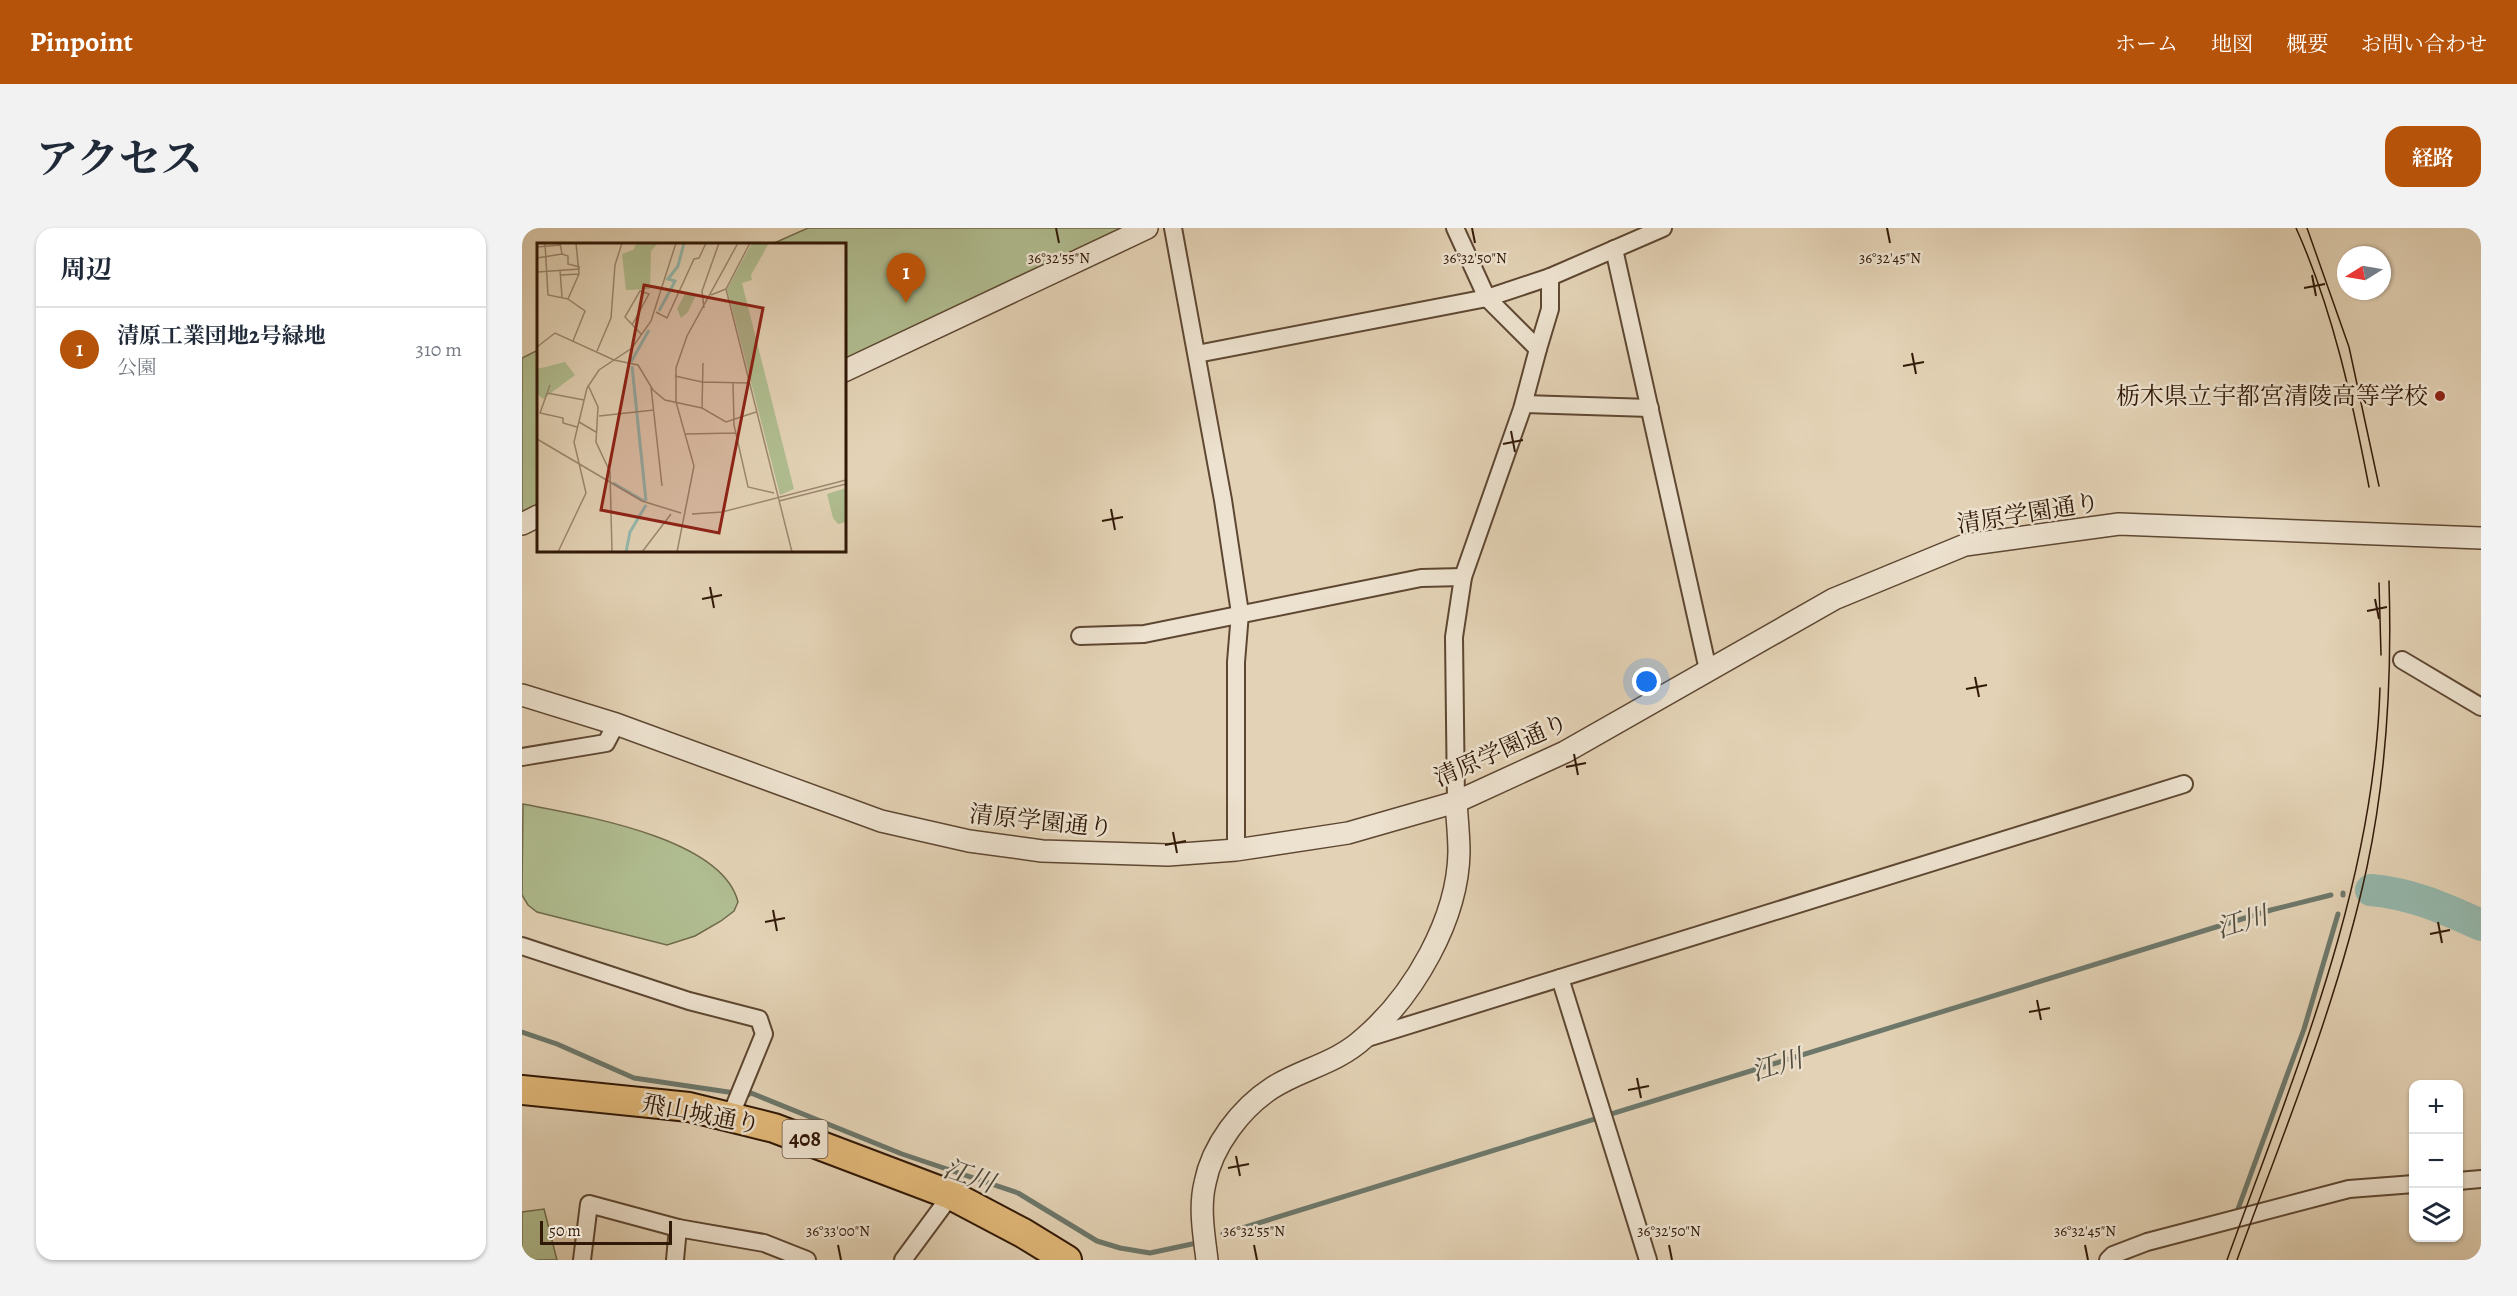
<!DOCTYPE html>
<html lang="ja">
<head>
<meta charset="utf-8">
<style>
  body { margin:0; font-family:Alegreya,"Noto Serif JP",serif; background:#f2f2f3; color:#1f2937 }
  .controls { position:absolute; right:18px; bottom:18px; display:grid; overflow:hidden; border-radius:12px; box-shadow:0 2px 4px #0004 }
  .controls button { width:54px; height:54px; display:grid; place-items:center; padding:0; border:0; border-bottom:2px solid #e0e1e3; background:#fff; color:#1f2937; font:30px sans-serif }
  .compass { position:absolute; left:1815px; top:18px; width:54px; height:54px; border-radius:50%; background:#fff; box-shadow:0 2px 4px #0004; rotate:259deg }
  .scale { position:absolute; left:18px; bottom:15px; width:132px; box-sizing:border-box; padding-left:6px; border:3px solid #311907; border-top:0; font-size:16px; line-height:21px; white-space:nowrap; color:#311907; -webkit-text-stroke:4px #ede2cf; paint-order:stroke }
  .you { position:absolute; left:1125px; top:454px; width:21px; height:21px; margin:-15px; border:4px solid #fff; border-radius:50%; background:#1a73e8; box-shadow:0 0 0 9px #1a73e833 }
  .badge { display:grid; place-items:center; width:39px; height:39px; border-radius:50%; background:#b45309; color:#fff; font-size:20px; font-weight:700 }
  .pin { position:absolute; translate:-50% -50px; filter:drop-shadow(0 2px 3px #0008) }
  .pin::after { content:''; position:absolute; top:32px; width:21px; height:18px; background:inherit; clip-path:polygon(0 0,100% 0,50% 100%) }
  .list { margin:0; padding:0; list-style:none }
  h2 { display:flex; justify-content:space-between; align-items:center; height:78px; margin:0; padding:0 24px; font-size:26px }
  h2 small { font-size:20px; font-weight:400; color:#747a83 }
  .list li { display:grid; grid-template-columns:39px 1fr auto; gap:18px; align-items:center; box-sizing:border-box; height:84px; padding:0 24px; border-top:2px solid #e0e1e3 }
  .list b { display:block; font-size:22px; white-space:nowrap }
  .list p { margin:0; font-size:20px; white-space:nowrap; color:#747a83 }
  .list em { font-size:20px; font-style:normal; color:#747a83 }
  .icon { flex:none; width:33px; height:33px; fill:none; stroke:currentColor; stroke-width:2; stroke-linecap:round; stroke-linejoin:round }
  .map { position:relative; flex:none; width:1959px; height:1032px; overflow:hidden; border-radius:18px }
  header { display:flex; align-items:center; gap:36px; box-sizing:border-box; height:84px; padding:0 30px; background:#b45309; color:#fff }
  header strong { font-size:28px }
  nav { display:flex; gap:33px; margin-inline-start:auto; font-size:21px }
  .intro { display:flex; align-items:center; justify-content:space-between; box-sizing:border-box; height:144px; padding:0 36px }
  h1 { margin:0; font-size:42px }
  .button { padding:15px 27px; border-radius:18px; background:#b45309; color:#fff; font-size:21px; font-weight:700 }
  main { display:flex; gap:36px; padding:0 36px }
  aside { flex:1; background:#fff; border-radius:18px; box-shadow:0 2px 4px #0004 }
  .map>svg:first-child { display:block }
  .green { fill:#b0bd90; stroke:#706b4c; stroke-width:1.5 }
  .lines { fill:none; stroke-linecap:round; stroke-linejoin:round }
  .stream { stroke:#6d786b; stroke-width:5 }
  .river { stroke:#95b8ad; stroke-width:32 }
  .minor-casing { stroke:#5e4732; stroke-width:20 }
  .tertiary-casing { stroke:#5e4732; stroke-width:24 }
  .trunk-casing { stroke:#311907; stroke-width:32 }
  .minor { stroke:#ede2cf; stroke-width:16 }
  .tertiary { stroke:#ede2cf; stroke-width:21 }
  .trunk { stroke:#e2b97a; stroke-width:28 }
  .tram { stroke:#311907; stroke-width:1.5 }
  .ticks { fill:none; stroke:#311907; stroke-width:2 }
  .poi-dot { fill:#8f2418; stroke:#ede2cf; stroke-width:2 }
  .labels { text-anchor:middle; dominant-baseline:central; stroke-width:5; stroke-linejoin:round; paint-order:stroke }
  .shield { fill:#ede2cf; stroke:#695543; stroke-width:1.5 }
  .shield-label { font-size:22px; font-weight:bold; fill:#311907 }
  .poi-label { font-size:24px; fill:#311907; stroke:#ede2cf; text-anchor:end }
  .street-label { font-size:24px; fill:#311907; stroke:#ede2cf }
  .water-label { font-size:26px; font-style:italic; fill:#4f4939; stroke:#ede2cf }
  .inset-river { fill:none; stroke:#95b8ad; stroke-width:3 }
  .inset-road { fill:none; stroke:#9c886f; stroke-width:1.5 }
  .view { fill:#8f2418; fill-opacity:0.15; stroke:#8f2418; stroke-width:3 }
  .inset-edge { fill:none; stroke:#311907; stroke-width:3 }
  .ticks-label { font-size:15px; text-anchor:middle; fill:#311907; stroke:#ede2cf; stroke-width:5; stroke-linejoin:round; paint-order:stroke }
</style>
</head>
<body>
<header>
<strong>Pinpoint</strong>
<nav><a>ホーム</a><a>地図</a><a>概要</a><a>お問い合わせ</a></nav>
</header>
<div class="intro"><h1>アクセス</h1><a class="button">経路</a></div>
<main>
<aside>
<h2>周辺<small></small></h2>
<ul class="list">
<li><span class="badge">1</span><div><b>清原工業団地2号緑地</b><p>公園</p></div><em>310 m</em></li>
</ul>
</aside>
<div class="map">
<svg width="1959" height="1032" viewBox="0 0 1959 1032">
  <rect width="100%" height="100%" fill="#e3d2b5"/>
  <filter id="stains"><feTurbulence type="fractalNoise" baseFrequency=".00333" numOctaves="4"/><feColorMatrix values="0 0 0 0 .2 0 0 0 0 .09 0 0 0 0 .02 0 0 0 .5 -.17"/></filter>
  <radialGradient id="worn" r=".72"><stop offset=".6" stop-color="#630" stop-opacity="0"/><stop offset="1" stop-color="#630" stop-opacity=".3"/></radialGradient>
  <!-- green -->
  <g class="green">
    <path d="M286 0H604L323 133 322 16H250Z"/>
    <path d="M16 122V277L0 285V130Z"/>
    <path d="M1 576C57 587 200 609 216 674L212 683 199 693 173 708 145 717 15 684 6 677 0 667Z"/>
    <path d="M22 981 35 1032H0V984Z"/>
  </g>
  <g class="lines">
    <!-- stream -->
    <g class="stream">
      <path d="M1821 667V665"/>
      <path d="M0 804 35 816 112 850 213 865"/>
      <path d="M221 867H226L229 865 380 926 496 965 575 1013 598 1020 628 1025 670 1016"/>
      <path d="M1716 981 1782 801 1816 686"/>
      <path d="M701 1006 1749 682 1809 667"/>
    </g>
    <!-- river -->
    <path class="river" d="M1849 662C1891 666 1921 680 1959 697"/>
    <!-- minor casing -->
    <g class="minor-casing">
      <g id="minor">
        <path d="M651 0 701 272 718 385 714 434V622"/>
        <path d="M933 0 965 70 1016 121 1000 181 941 349 932 409 934 574"/>
        <path d="M1092 21 1186 442"/>
        <path d="M1016 121 1028 81V49"/>
        <path d="M675 126 965 70 1028 49 1141 0"/>
        <path d="M1002 176 1128 180"/>
        <path d="M558 408 622 406 899 350 941 349"/>
        <path d="M1880 432 1959 479"/>
        <path d="M0 529 84 515 94 496"/>
        <path d="M0 718 167 773 237 791 242 806 208 889"/>
        <path d="M1038 750 1126 1032"/>
        <path d="M842 811 1662 556"/>
        <path d="M1936 953 1959 951"/>
        <path d="M60 1032 67 976 156 1000 242 1015 285 1032"/>
        <path d="M153 1032 156 1000"/>
        <path d="M381 1032 429 967"/>
        <path d="M1586 1032 1591 1027 1625 1014 1827 961 1892 956"/>
      </g>
    </g>
    <!-- tertiary casing -->
    <g class="tertiary-casing">
      <g id="tertiary">
        <path d="M322 143 625 0"/>
        <path d="M0 296 16 288"/>
        <path d="M0 467 94 496 359 593 447 613 520 623 646 627 714 622 826 605 934 574 1043 524 1312 371 1443 317 1597 296 1959 310"/>
        <path d="M685 1032C682 1007 677 980 683 955 690 918 719 880 750 860 779 841 814 836 842 810 892 767 936 691 937 624 937 607 935 590 934 574"/>
      </g>
    </g>
    <!-- trunk casing -->
    <g class="trunk-casing">
      <path id="trunk" d="M0 862 167 879 252 900 429 967 501 1005 545 1032"/>
    </g>
    <!-- minor -->
    <use href="#minor" class="minor"/>
    <!-- tertiary -->
    <use href="#tertiary" class="tertiary"/>
    <!-- trunk -->
    <use href="#trunk" class="trunk"/>
    <!-- tram -->
    <g class="tram">
      <path d="M1774 0C1811 82 1830 171 1847 259"/>
      <path d="M1785 0 1827 119 1857 258"/>
      <path d="M1857 355 1859 427"/>
      <path d="M1705 1032C1772 846 1852 660 1858 460"/>
      <path d="M1715 1032C1762 903 1816 774 1845 639 1865 545 1870 449 1867 353"/>
    </g>
  </g>
  <!-- ticks -->
  <path class="ticks" d="M534 0 537 15M950 0 953 15M1365 0 1368 15M1790 47 1794 68M1782 60 1803 56M1390 125 1394 146M1381 138 1402 134M989 203 993 224M981 216 1001 212M589 281 593 302M580 293 601 289M188 359 192 380M180 371 200 367M1853 371 1857 391M1845 383 1865 379M1453 449 1457 469M1444 461 1465 457M1052 526 1056 547M1044 539 1064 535M651 604 655 625M643 617 664 613M251 682 255 703M243 694 263 690M1916 694 1920 715M1908 706 1928 702M1515 772 1519 792M1507 784 1528 780M1115 850 1119 870M1106 862 1127 858M714 928 718 948M706 940 727 936M316 1017 319 1032M732 1017 735 1032M1147 1017 1150 1032M1563 1017 1566 1032"/>
  <!-- markers -->
  <circle class="poi-dot" cx="1918" cy="168" r="6"/>
  <g class="labels">
    <!-- shield labels -->
    <rect class="shield" x="260.5" y="892" width="45" height="38" rx="4.5"/>
    <g class="shield-label">
      <text x="283" y="911">408</text>
    </g>
    <!-- poi labels -->
    <g class="poi-label">
      <text x="1906" y="168">栃木県立宇都宮清陵高等学校</text>
    </g>
    <!-- street labels -->
    <g class="street-label">
      <text transform="translate(1506 285) rotate(-9)">清原学園通り</text>
      <text transform="translate(979 522) rotate(-24)">清原学園通り</text>
      <text transform="translate(519 593) rotate(6)">清原学園通り</text>
      <text transform="translate(179 886) rotate(11)">飛山城通り</text>
    </g>
    <!-- water labels -->
    <g class="water-label">
      <text transform="translate(1720 694) rotate(-17)">江川</text>
      <text transform="translate(1255 837) rotate(-17)">江川</text>
      <text transform="translate(447 948) rotate(19)">江川</text>
    </g>
  </g>
  <!-- overview -->
  <g transform="translate(15 15)">
    <rect width="309" height="309" fill="#e3d2b5"/>
    <path d="M100 0H121L114 8 113 46 89 47 85 11 96 7ZM215 0H232L214 32 215 37 205 40 257 246 243 252 190 46ZM148 51 159 52 151 69 144 75 140 66ZM28 119 38 132 6 156 0 151V126ZM309 245V279L301 281 296 275 290 251Z" fill="#b0bd90"/>
    <path class="inset-river" d="M122 68 136 42 138 38 131 36 141 23 147 0M94 119 112 87M95 123 109 258M76 240 107 258M89 309 93 289 109 262"/>
    <path class="inset-road" d="M8 0 11 52 31 56M23 0 25 11 31 13V21L43 24M0 4 23 2M0 15 25 11M23 27 25 54M0 29 43 26M24 32 42 31M189 46 255 309M174 52 189 46 213 0M167 65 165 48 182 0M119 69 130 75 157 16 162 15 169 0M95 82 112 51 103 48 88 74 105 92M36 98 48 68 31 56 42 31 39 0M0 104 18 90 77 117 101 122 116 147 128 157 165 165 189 179 219 169M60 108 74 75 78 22 85 0M138 133 165 139 212 140M196 140 197 182 211 244 237 250M13 142 3 170 26 175V180L40 184M51 142 61 164 59 199 73 229 75 309M114 144 125 243M10 150 47 157M165 165 166 120M62 173 117 167M42 179 59 189M148 191 199 190M0 196 105 258 144 270M242 258 309 241M155 271 185 269 309 237M21 309 49 250 37 199 50 145 62 127 95 105 114 78 139 0M105 309 134 271M140 309 157 223 139 159V125L150 93 201 0"/>
    <path class="view" d="M107 42 226 65 182 290 64 267Z"/>
    <rect width="309" height="309" class="inset-edge"/>
  </g>
  <g class="ticks-label">
    <text x="537" y="35">36°32'55"N</text>
    <text x="953" y="35">36°32'50"N</text>
    <text x="1368" y="35">36°32'45"N</text>
    <text x="316" y="1008">36°33'00"N</text>
    <text x="732" y="1008">36°32'55"N</text>
    <text x="1147" y="1008">36°32'50"N</text>
    <text x="1563" y="1008">36°32'45"N</text>
  </g>
  <rect width="100%" height="100%" filter="url(#stains)"/>
  <rect width="100%" height="100%" fill="url(#worn)"/>
</svg>
<div class="controls">
<button>+</button>
<button>−</button>
<button><svg class="icon" aria-label="layers" viewBox="0 0 24 24"><path d="M12 4l9 5-9 5-9-5zM3 14l9 5 9-5"/></svg></button>
</div>
<svg class="compass" viewBox="-18 -18 36 36"><path d="M0-13l5 13h-10z" fill="#e53935"/><path d="M0 13l5-13h-10z" fill="#747a83"/></svg>
<div class="scale">50 m</div>
<div class="you"></div>
<div class="pin badge" style="left:384px;top:75px">1</div>
</div>
</main>
</body>
</html>
